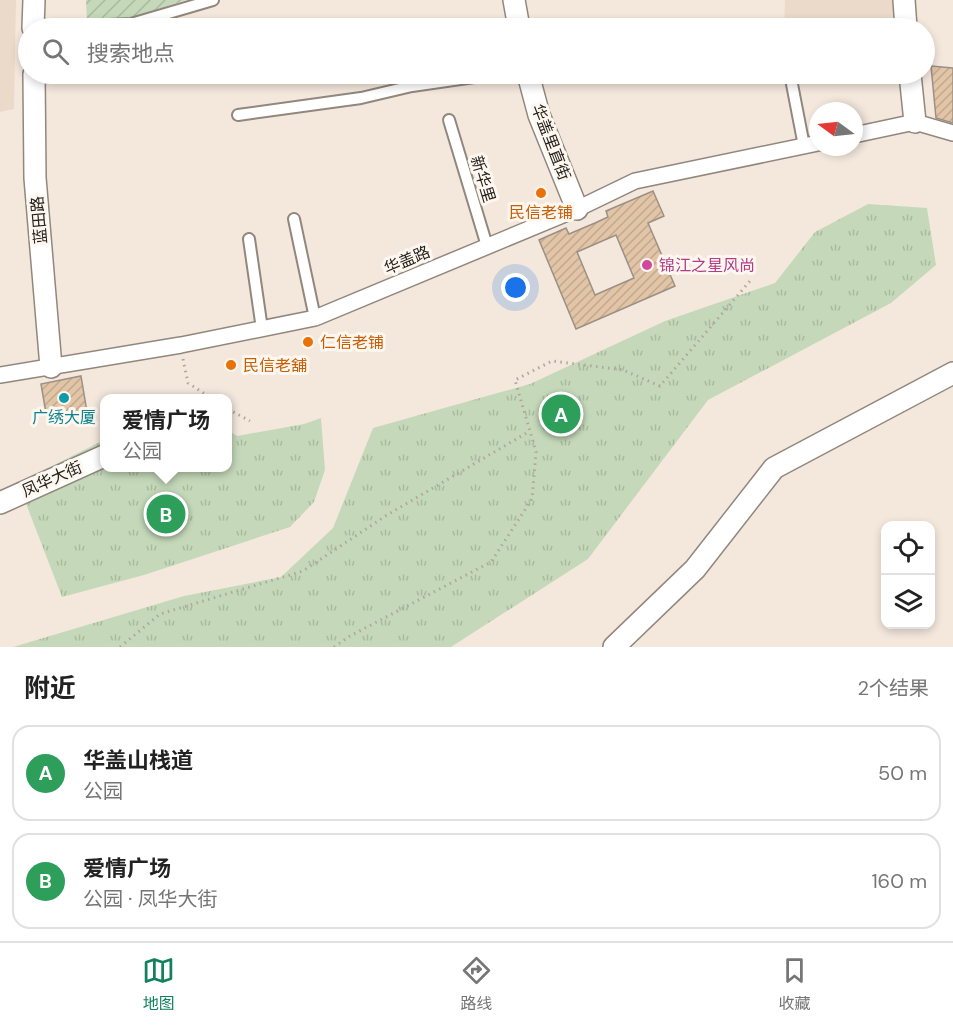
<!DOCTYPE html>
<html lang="zh">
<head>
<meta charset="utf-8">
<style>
  body { margin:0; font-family:"DM Sans","Noto Sans SC",sans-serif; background:#f6f6f6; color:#222 }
  .controls { position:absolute; right:18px; bottom:18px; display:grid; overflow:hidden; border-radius:12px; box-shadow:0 3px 9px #0003 }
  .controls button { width:54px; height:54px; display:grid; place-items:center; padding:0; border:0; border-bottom:2px solid #e0e0e0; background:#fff; color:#222; font:30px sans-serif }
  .compass { position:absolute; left:809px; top:102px; width:54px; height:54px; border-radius:50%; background:#fff; box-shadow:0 3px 9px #0003; rotate:285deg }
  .you { position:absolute; left:516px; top:288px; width:21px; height:21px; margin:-15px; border:4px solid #fff; border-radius:50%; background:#1a73e8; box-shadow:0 0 0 9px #1a73e833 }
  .badge { display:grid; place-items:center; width:39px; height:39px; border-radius:50%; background:#13815d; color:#fff; font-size:20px; font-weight:700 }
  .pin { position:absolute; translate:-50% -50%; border:3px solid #fff; box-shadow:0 2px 6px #0006 }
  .popup { position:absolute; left:100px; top:394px; width:132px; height:78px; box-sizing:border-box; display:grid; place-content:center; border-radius:12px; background:#fff; filter:drop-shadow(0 2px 4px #0005); font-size:20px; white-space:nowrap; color:#767676 }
  .popup b { font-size:22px; color:#222 }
  .popup::after { content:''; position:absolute; left:50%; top:100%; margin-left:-12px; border:12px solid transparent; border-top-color:#fff }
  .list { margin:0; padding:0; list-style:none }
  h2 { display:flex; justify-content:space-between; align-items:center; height:78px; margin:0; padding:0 24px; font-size:26px }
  h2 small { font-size:20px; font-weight:400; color:#767676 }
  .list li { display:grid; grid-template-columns:39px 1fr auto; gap:18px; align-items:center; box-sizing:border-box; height:96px; margin:0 12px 12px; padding:0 12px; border:2px solid #e0e0e0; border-radius:18px }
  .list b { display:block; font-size:22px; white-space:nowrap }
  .list p { margin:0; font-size:20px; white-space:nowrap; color:#767676 }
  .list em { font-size:20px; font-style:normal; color:#767676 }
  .icon { flex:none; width:33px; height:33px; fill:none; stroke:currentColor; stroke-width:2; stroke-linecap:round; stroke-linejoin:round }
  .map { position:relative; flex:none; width:953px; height:647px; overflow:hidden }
  .search { position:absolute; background:#fff; box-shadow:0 3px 9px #0003; left:18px; right:18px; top:18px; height:66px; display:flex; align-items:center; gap:15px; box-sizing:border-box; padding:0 21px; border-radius:33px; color:#767676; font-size:22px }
  .sheet { height:294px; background:#fff }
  nav { display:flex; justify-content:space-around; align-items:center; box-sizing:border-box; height:84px; border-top:2px solid #e0e0e0; background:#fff; font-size:16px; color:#767676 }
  nav a { display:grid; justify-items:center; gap:3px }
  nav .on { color:#13815d }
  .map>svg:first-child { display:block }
  .built { fill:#ebdac9 }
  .park { fill:url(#park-tufts) }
  .garden { fill:url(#garden-furrows) }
  .building { fill:url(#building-hatch); stroke:#9a9086; stroke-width:1.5; fill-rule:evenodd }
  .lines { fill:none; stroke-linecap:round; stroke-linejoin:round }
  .service-casing { stroke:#91877d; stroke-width:14 }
  .pedestrian-casing { stroke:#91877d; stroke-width:18 }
  .minor-casing { stroke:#91877d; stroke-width:24 }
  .path { stroke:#afa69d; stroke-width:3; stroke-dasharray:1.5 4.5; stroke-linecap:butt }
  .service { stroke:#fff; stroke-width:10 }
  .pedestrian { stroke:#fff; stroke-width:15 }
  .minor { stroke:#fff; stroke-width:21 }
  .food-dot { fill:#e8710a; stroke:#fdf7f0; stroke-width:2 }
  .hotel-dot { fill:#d1479c; stroke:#fdf7f0; stroke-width:2 }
  .culture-dot { fill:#0f9aa8; stroke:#fdf7f0; stroke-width:2 }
  .labels { text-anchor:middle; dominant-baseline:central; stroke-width:6; stroke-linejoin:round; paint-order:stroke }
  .street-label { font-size:16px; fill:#25211d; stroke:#fdf7f0 }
  .food-label { font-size:16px; fill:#c56008; stroke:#fdf7f0; text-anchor:start }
  .hotel-label { font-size:16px; fill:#b23c85; stroke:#fdf7f0; text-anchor:start }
  .culture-label { font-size:16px; fill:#0d838f; stroke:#fdf7f0 }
</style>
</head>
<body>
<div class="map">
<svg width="953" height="647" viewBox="0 0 953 647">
  <defs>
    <pattern id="park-tufts" width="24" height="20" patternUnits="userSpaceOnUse" patternTransform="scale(1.5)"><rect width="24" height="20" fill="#c5d9ba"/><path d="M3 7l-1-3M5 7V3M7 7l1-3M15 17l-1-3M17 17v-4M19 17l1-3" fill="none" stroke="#a9ba9f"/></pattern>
    <pattern id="garden-furrows" width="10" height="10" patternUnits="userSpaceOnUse" patternTransform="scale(1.5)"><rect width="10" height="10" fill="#c5d9ba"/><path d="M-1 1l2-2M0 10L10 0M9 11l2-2" fill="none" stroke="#a9ba9f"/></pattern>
    <pattern id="building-hatch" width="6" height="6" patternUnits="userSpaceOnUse" patternTransform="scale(1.5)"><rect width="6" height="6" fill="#e2c4a6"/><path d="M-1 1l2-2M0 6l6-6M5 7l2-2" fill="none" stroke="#c2a88e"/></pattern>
  </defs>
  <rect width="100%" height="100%" fill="#f4e8dd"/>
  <!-- built -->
  <g class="built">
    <path d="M0 0H16L14 109 0 112Z"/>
    <path d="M785 0H901L903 28H784Z"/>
  </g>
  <!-- park -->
  <g class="park">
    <path d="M868 204 927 208 936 265 891 303 708 400 588 559 451 647H13L184 596 281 577 333 528 373 428 530 384 665 321 775 283 815 232Z"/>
    <path d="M321 418 325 470 314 502 290 527 144 575 62 597 18 483 104 440V468H228V430L237 436 304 424Z"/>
  </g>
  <!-- garden -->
  <path class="garden" d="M86 0H186L134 17 87 24Z"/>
  <!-- building -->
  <g class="building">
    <path d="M931 66 953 68V123L936 118Z"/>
    <path d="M653 191 664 216 648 223 675 286 576 329 539 240 566 228 569 234 595 223 608 217 606 211ZM616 235 634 278 595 295 577 252Z"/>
    <path d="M81 376 87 412 47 419 41 384Z"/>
  </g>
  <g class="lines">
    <!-- service casing -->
    <g class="service-casing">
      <g id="service">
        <path d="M42 28 131 24 213 0"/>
        <path d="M791 79 804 146"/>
        <path d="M238 115 361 98 412 86 495 74"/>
        <path d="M449 120 487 246"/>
        <path d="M294 219 315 318"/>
        <path d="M249 239 262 329"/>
      </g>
    </g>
    <!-- pedestrian casing -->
    <g class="pedestrian-casing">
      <g id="pedestrian">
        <path d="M854 135 915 122 953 133"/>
        <path d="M0 375 181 345 315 318 577 209 635 181 818 143"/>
      </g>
    </g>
    <!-- minor casing -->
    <g class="minor-casing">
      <g id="minor">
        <path d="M514 0 519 28"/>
        <path d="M904 0 906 28"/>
        <path d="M33 28 34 0"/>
        <path d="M34 74 35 178 51 367"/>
        <path d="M528 74 539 115 577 209"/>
        <path d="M910 74 915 122"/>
        <path d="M0 503 104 456"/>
        <path d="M614 647 695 569 774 468 953 373"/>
      </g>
    </g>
    <!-- path -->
    <g class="path">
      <path d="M183 359 188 383 211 398"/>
      <path d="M228 409 250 421"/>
      <path d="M120 647 160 614 303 571 387 515 530 431"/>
      <path d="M334 647 350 636 491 562 532 499 536 452 515 380 552 361 623 370 660 386 750 281"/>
    </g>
    <!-- service -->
    <use href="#service" class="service"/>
    <!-- pedestrian -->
    <use href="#pedestrian" class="pedestrian"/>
    <!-- minor -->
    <use href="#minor" class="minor"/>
  </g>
  <!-- markers -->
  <g class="food-dot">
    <circle cx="541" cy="193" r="6"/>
    <circle cx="308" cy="342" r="6"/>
    <circle cx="231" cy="365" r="6"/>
  </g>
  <circle class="hotel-dot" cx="647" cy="265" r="6"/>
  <circle class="culture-dot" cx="64" cy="398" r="6"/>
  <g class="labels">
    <!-- street labels -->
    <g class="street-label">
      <text transform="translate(551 142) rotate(69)">华盖里直街</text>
      <text transform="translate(483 179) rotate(73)">新华里</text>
      <text transform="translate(39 220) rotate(-95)">蓝田路</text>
      <text transform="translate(407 260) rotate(-23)">华盖路</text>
      <text transform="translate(52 479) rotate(-24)">凤华大街</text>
    </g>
    <!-- food labels -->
    <g class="food-label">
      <text x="541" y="212" text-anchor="middle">民信老铺</text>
      <text x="320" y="342">仁信老铺</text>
      <text x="243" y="365">民信老舖</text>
    </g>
    <!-- hotel labels -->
    <g class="hotel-label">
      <text x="659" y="265">锦江之星风尚</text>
    </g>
    <!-- culture labels -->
    <g class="culture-label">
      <text x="64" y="417">广绣大厦</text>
    </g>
  </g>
</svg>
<div class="controls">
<button><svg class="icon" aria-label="locate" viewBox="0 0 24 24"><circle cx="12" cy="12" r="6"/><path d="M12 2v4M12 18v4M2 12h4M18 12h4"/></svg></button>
<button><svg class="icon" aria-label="layers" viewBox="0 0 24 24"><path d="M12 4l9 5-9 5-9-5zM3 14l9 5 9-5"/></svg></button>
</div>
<svg class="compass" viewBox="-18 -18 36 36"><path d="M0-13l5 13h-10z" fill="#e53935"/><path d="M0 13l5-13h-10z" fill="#767676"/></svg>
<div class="you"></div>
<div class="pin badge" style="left:561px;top:414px;background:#2e9e5b">A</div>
<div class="pin badge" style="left:166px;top:514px;background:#2e9e5b">B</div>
<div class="popup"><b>爱情广场</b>公园</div>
<div class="search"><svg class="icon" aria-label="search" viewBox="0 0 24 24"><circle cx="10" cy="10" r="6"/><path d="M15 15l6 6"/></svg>搜索地点</div>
</div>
<section class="sheet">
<h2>附近<small>2个结果</small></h2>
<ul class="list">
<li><span class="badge" style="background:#2e9e5b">A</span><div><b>华盖山栈道</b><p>公园</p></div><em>50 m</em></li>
<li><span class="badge" style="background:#2e9e5b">B</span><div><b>爱情广场</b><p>公园 · 凤华大街</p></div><em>160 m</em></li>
</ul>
</section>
<nav>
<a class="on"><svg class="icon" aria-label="map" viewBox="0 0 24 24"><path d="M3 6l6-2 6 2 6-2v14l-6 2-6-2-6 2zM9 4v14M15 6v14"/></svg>地图</a>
<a><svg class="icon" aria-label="directions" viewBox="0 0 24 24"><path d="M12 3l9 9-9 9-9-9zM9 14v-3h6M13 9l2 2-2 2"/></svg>路线</a>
<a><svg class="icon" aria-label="saved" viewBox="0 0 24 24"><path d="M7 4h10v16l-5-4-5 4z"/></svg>收藏</a>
</nav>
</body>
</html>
